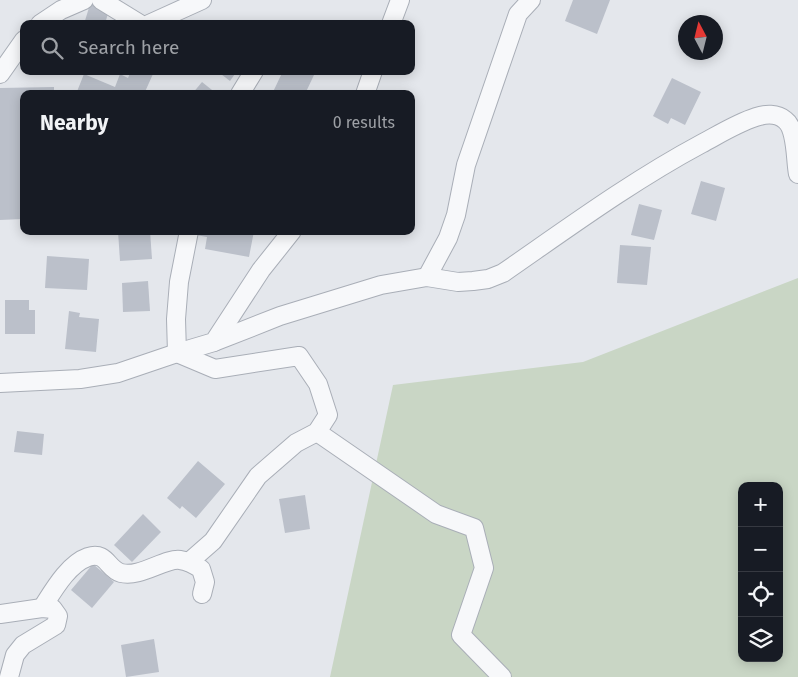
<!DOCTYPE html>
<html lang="en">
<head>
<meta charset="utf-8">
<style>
  body { margin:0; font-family:"Fira Sans",sans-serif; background:#20242c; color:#f1f3f6 }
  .controls { position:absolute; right:15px; bottom:15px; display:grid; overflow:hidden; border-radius:10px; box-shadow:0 2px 12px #0003 }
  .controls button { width:45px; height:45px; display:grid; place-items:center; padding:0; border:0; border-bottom:1px solid #363941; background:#171b24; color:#f1f3f6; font:25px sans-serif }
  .compass { position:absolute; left:678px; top:15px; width:45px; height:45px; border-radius:50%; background:#171b24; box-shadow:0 2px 12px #0003; rotate:353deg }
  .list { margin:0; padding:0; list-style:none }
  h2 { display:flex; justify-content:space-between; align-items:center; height:65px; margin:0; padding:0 20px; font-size:21px }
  h2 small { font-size:16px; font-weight:400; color:#9ea1a6 }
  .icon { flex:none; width:28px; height:28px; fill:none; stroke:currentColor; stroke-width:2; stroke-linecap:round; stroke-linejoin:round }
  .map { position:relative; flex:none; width:798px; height:677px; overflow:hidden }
  .search { position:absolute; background:#171b24; box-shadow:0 2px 12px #0003; left:20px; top:20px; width:395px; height:55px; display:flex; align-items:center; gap:12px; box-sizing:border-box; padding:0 18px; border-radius:10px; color:#9ea1a6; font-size:19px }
  .panel { position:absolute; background:#171b24; box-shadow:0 2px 12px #0003; left:20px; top:90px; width:395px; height:145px; border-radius:10px }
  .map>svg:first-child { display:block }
  .green { fill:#c9d6c5; fill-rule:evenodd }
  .building { fill:#bbc0ca }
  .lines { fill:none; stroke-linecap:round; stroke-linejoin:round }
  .street-casing { stroke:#a9aeb7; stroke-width:20 }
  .street { stroke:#f7f8fa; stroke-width:18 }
</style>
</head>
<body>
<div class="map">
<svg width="798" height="677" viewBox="0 0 798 677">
  <rect width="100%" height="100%" fill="#e4e7ec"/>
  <!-- green -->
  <path class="green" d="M798 278V677H330L393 385 583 362ZM742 486H779V658H742Z"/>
  <!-- building -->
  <g class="building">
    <path d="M573 0H610L597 34 565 21Z"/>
    <path d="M91 1 110 6 105 24H84Z"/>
    <path d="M131 71H147L153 74 144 94H76L84 74 115 87 120 74 128 78Z"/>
    <path d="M217 71H237L230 81Z"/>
    <path d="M283 71H305L314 75 305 94H272Z"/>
    <path d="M672 78 701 92 685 125 671 118 668 124 653 116Z"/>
    <path d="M202 82 217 94H192Z"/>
    <path d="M54 87V94H24V108H21L23 219 0 220V88Z"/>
    <path d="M701 181 725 188 716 221 691 214Z"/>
    <path d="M639 204 662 210 654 240 631 235Z"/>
    <path d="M118 231H150L152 259 120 261Z"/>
    <path d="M192 231H254L249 257 205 249 207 237 191 234Z"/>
    <path d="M620 245 651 247 647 285 617 283Z"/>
    <path d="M47 256 89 259 87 290 45 288Z"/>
    <path d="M148 281 150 311 123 312 122 283Z"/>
    <path d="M5 300H29V310H35V334H5Z"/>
    <path d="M69 311 80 313 79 317 99 319 96 352 65 349Z"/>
    <path d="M17 431 44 434 42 455 14 452Z"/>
    <path d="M198 461 225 484 196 518 182 506 180 509 167 498Z"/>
    <path d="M305 495 310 529 285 533 279 499Z"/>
    <path d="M143 514 161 532 132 562 114 545Z"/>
    <path d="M93 564 114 582 92 608 71 590Z"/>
    <path d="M154 639 159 672 126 677 121 645Z"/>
  </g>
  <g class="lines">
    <!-- street casing -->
    <g class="street-casing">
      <g id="street">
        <path d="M101 0 140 24"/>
        <path d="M40 24 61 10 84 0"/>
        <path d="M149 24 202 0"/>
        <path d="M391 24 400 0"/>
        <path d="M0 74 24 40"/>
        <path d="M240 94 254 71"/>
        <path d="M365 94 373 71"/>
        <path d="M189 231 179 282 176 319 177 353 215 369 299 356 318 384 328 415 317 432 296 443 258 476 213 541 189 562"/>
        <path d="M427 277 448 238 456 215 466 165 518 14 531 0"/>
        <path d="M214 342 280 316 381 285 427 277 458 282 473 281 488 279 503 273C568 228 632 181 701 144 718 135 737 123 756 117 765 114 777 113 785 120 797 129 795 159 798 174"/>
        <path d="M0 383 80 379 118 373 177 353 214 342 261 270 292 231"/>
        <path d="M317 432 436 514 474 528 484 568 461 635 502 677"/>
        <path d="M42 608C53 591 68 564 88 557 107 551 107 569 121 573 140 578 165 558 180 560 188 561 195 565 201 569L205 582 202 594"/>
        <path d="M0 614 42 608 53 609 58 616 56 625 23 645 15 655 9 677"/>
      </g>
    </g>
    <!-- street -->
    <use href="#street" class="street"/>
  </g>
</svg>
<div class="controls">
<button>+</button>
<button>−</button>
<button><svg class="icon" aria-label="locate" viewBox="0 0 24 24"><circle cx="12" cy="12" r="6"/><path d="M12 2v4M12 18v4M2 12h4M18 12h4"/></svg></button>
<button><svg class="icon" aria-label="layers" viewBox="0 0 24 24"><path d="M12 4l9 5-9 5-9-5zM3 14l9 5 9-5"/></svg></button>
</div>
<svg class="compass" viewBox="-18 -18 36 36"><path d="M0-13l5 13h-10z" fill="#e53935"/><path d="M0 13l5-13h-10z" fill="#9ea1a6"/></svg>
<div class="search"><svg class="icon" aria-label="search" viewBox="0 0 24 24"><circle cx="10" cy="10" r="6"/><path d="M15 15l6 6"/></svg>Search here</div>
<section class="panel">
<h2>Nearby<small>0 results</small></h2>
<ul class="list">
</ul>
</section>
</div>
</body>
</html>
